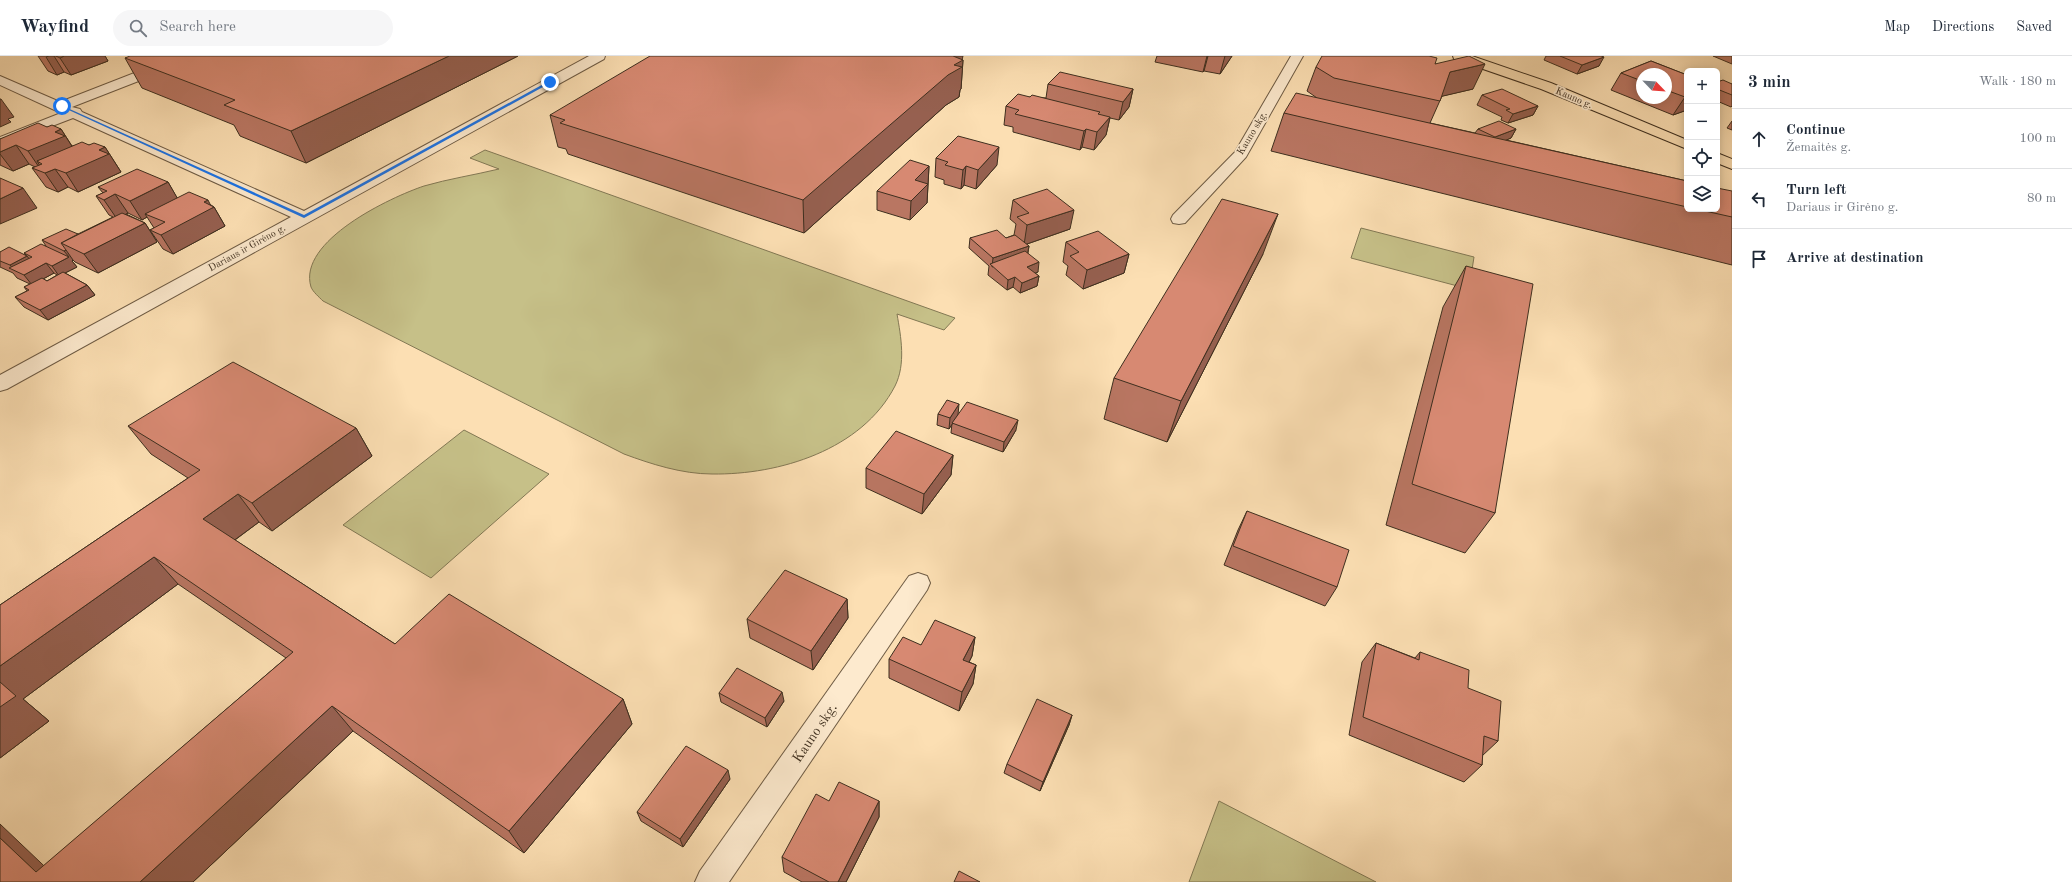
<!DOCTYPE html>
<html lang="en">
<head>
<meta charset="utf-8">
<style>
  body { margin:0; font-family:"Old Standard TT",serif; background:#f6f6f7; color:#1f2937 }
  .controls { position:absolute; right:12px; top:12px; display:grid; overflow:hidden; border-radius:6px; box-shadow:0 2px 10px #0003 }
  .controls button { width:36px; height:36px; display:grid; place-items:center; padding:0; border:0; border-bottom:1px solid #e0e1e3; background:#fff; color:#1f2937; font:20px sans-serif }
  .compass { position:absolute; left:1636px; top:12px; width:36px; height:36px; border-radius:50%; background:#fff; box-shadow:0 2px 10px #0003; rotate:115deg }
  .stop { position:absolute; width:12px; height:12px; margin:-9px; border:3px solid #1a73e8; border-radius:50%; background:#fff }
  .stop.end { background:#1a73e8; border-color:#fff; box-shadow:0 1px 4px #0008 }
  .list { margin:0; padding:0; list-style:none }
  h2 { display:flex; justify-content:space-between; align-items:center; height:52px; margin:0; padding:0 16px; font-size:17px }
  h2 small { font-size:13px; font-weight:400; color:#747a83 }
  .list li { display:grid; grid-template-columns:26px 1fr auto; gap:12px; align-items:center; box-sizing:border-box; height:60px; padding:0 16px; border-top:1px solid #e0e1e3 }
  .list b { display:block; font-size:15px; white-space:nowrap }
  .list p { margin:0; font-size:13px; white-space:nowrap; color:#747a83 }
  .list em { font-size:13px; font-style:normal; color:#747a83 }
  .icon { flex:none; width:22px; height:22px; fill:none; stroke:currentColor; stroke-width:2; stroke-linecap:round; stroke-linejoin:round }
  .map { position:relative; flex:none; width:1732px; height:826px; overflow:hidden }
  header { display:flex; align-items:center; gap:24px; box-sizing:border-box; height:56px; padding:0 20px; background:#fff; border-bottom:1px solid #e0e1e3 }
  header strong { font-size:19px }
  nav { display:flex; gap:22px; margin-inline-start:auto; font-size:14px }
  .search { width:280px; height:36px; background:#f6f6f7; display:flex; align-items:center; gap:10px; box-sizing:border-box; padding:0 14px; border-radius:22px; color:#747a83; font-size:15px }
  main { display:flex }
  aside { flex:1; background:#fff }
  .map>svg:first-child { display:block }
  .green { fill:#c6c088; stroke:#827854 }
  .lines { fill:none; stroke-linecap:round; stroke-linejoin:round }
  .minor-casing { stroke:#6e5b44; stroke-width:2 }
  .major-casing { stroke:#3e2f1f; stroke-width:2 }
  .minor { fill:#fdeace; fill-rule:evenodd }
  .major { fill:#fcdfb3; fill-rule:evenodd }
  .wall { fill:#b97662; stroke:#3e2f1f; fill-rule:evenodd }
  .shaded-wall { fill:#966050; stroke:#3e2f1f }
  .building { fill:#d78972; stroke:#3e2f1f }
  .route { fill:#1a73e8 }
  .labels { text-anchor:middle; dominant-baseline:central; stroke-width:3.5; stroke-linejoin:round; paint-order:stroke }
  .far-street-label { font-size:10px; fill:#3e2f1f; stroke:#fdeace }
  .near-street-label { font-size:14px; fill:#3e2f1f; stroke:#fdeace }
</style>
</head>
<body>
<header>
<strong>Wayfind</strong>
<div class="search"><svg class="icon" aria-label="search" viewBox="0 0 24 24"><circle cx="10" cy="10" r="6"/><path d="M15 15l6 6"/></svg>Search here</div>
<nav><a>Map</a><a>Directions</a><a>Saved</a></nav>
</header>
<main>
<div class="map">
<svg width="1732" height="826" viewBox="0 0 1732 826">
  <rect width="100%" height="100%" fill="#fcdfb3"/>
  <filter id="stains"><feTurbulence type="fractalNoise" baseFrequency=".005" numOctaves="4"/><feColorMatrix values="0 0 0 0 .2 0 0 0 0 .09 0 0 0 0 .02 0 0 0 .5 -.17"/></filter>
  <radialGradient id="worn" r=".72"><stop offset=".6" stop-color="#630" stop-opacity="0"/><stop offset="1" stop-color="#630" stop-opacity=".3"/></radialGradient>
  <!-- green -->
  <g class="green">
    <path d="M485 94 955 262 944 274 897 258C901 281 906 308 895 330 862 394 779 419 712 418 682 418 651 408 624 398L323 245C319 241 313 236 311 231 297 185 391 141 424 130 448 123 474 119 499 113L470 102Z"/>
    <path d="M1361 172 1474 201 1469 233 1351 202Z"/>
    <path d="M464 374 549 418 431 522 343 469Z"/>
    <path d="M1219 745 1376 826H1189Z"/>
  </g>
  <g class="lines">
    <!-- minor casing -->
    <g class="minor-casing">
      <g id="minor">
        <path d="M178 0H196L195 3 72 51 80 53 82 56 304 155 589 0H605L604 3 7 333 0 335V319L291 161 73 62 0 90V81L61 57 0 29V20L60 46Z"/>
        <path d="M1291 0H1303L1246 101 1185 167 1179 168 1173 167 1171 163 1173 159 1235 96Z"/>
        <path d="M918 517 927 520 930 527 927 534 729 826H695L700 815 909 520Z"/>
      </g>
    </g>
    <!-- major casing -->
    <g class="major-casing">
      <g id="major">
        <path d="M1453 0H1472L1551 27 1687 84V93L1541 33 1454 3Z"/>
        <path d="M1717 97 1732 103V113L1717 107Z"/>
      </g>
    </g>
    <!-- minor -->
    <use href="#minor" class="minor"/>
    <!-- major -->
    <use href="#major" class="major"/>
  </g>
  <!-- wall -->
  <g class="wall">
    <path d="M38 0H105L108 5 71 19 64 16 57 19 48 15Z"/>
    <path d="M518 0 306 107 240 80 234 69 142 32 125 2Z"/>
    <path d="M1157 0H1232L1220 18 1204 15 1203 16 1155 6Z"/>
    <path d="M1546 0H1601L1599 10 1577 18 1544 4Z"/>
    <path d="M1713 0H1732V8Z"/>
    <path d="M962 3 963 4 961 33 960 34 959 41 946 49 804 177 568 98 566 93 558 91 550 59Z"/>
    <path d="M1651 5 1687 19V54L1673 59 1611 34 1621 17ZM1642 18H1666V42H1642Z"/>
    <path d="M1435 8 1473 33 1442 40 1430 67 1475 77 1478 73H1516L1511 82 1506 84 1687 125V153H1717L1732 135V209L1271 95 1284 57 1317 42 1307 35 1316 11Z"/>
    <path d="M1717 26 1732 28V50L1731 51 1717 45Z"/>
    <path d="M1048 28 1133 33 1129 51 1119 64 1110 62 1106 79 1094 94 1082 91 1080 94 1013 76V71L1004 69 1006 50 1030 41 1046 42Z"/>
    <path d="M1482 39 1538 50 1533 59 1508 67 1501 64 1502 61 1477 49Z"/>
    <path d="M1732 65V74L1727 72Z"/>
    <path d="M47 71 61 73 72 90 89 89 105 91 121 116 78 136 68 131 58 136 46 131 32 112 35 111 29 108 13 115 0 109V83Z"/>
    <path d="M936 102 997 109 976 133 964 129 961 133 944 128V124L935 121Z"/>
    <path d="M929 110 927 147 910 164 877 154V135Z"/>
    <path d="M168 126 177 142 211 149 214 151 225 170 173 198 163 193 150 174 154 172 147 161 142 164 128 157 126 158 145 167 157 186 98 217 75 206 73 204 72 205 77 211 65 217 87 229 95 239 48 264 24 251 15 241 27 235 24 231 30 228 17 222 13 217 0 211V196L26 199 24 197 46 190 42 184 78 178 113 161 109 159 96 140 103 137 98 131ZM54 217 57 219 47 225 43 223Z"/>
    <path d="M1013 144 1070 173 1027 188 1029 190 1028 197 1038 216 1035 217 1039 220 1037 230 1020 237 1013 231 1007 234 988 219 989 210 969 192 970 182H1006L1014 179 1016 168 1010 163Z"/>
    <path d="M1066 186 1129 198 1124 217 1083 233 1066 219 1068 210 1063 206Z"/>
    <path d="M1263 198 1167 386 1104 363 1114 322Z"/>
    <path d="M1466 210 1495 457 1465 497 1386 469 1443 251Z"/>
    <path d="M938 358 958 359 1016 374 1003 396 951 377 952 367 949 373 937 369Z"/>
    <path d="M128 370 356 372 372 400 272 475 259 466 235 484 395 588 623 643 632 668 524 797 353 675 193 826H0L44 810 286 602 178 528 23 643 49 665 0 702V549L188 422 151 398Z"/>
    <path d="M953 399 951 419 922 458 866 432V412Z"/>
    <path d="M1247 455 1337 531 1325 550 1224 509 1238 474Z"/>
    <path d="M847 543 848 562 813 614 750 582 747 563Z"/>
    <path d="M975 581 972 600 969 606 976 609 973 628 959 655 889 622V603L921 589Z"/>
    <path d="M1376 587 1415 602 1420 596 1468 632 1498 685 1482 700V709L1464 726 1349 679 1362 606Z"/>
    <path d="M719 637 784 645 767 671 721 646Z"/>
    <path d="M1072 659 1069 669 1040 735 1004 717 1007 708Z"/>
    <path d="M730 723 683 791 641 765 637 756Z"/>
    <path d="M829 745H879V761L846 826H802L784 816 782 801Z"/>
  </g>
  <!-- shaded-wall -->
  <g class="shaded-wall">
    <path d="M49 0H54L64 16 57 19 46 1Z"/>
    <path d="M64 0H105L108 5 71 19 60 2Z"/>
    <path d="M449 0H518L306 107 291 75Z"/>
    <path d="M952 0H963L962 4H963L961 33 960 34 959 41 946 49 804 177 803 144Z"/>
    <path d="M1207 0H1208L1204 15 1203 16Z"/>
    <path d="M1225 0H1232L1220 18Z"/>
    <path d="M1604 1 1599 10 1577 18 1582 9Z"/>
    <path d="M1485 8 1473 33 1439 41 1450 16Z"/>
    <path d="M1133 33 1129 51 1119 64 1123 46Z"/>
    <path d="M1685 41H1687V54L1673 59Z"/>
    <path d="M0 43H1L14 61 8 63 11 66 0 71Z"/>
    <path d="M1538 50 1533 59 1508 67 1513 58Z"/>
    <path d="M1110 61 1106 79 1094 94 1097 76Z"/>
    <path d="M61 73 73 92 37 105 42 113 41 114 28 95 55 76Z"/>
    <path d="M1086 73 1082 91 1080 94 1084 75Z"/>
    <path d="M1516 73 1511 82 1490 91 1495 81Z"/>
    <path d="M16 89 29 108 13 115 0 98V96Z"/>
    <path d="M105 91 121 116 78 136 66 117 99 94Z"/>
    <path d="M999 91 997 109 976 133 978 114Z"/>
    <path d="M929 110 927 147 910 164 911 145 915 124Z"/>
    <path d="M966 110 964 129 961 133 963 114Z"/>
    <path d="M55 113 68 131 58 136 45 117Z"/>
    <path d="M168 126 179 145 145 158 147 161 142 164 130 145Z"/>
    <path d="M23 132 37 152 0 168V143Z"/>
    <path d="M115 138 128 157 117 163 104 144Z"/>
    <path d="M208 144 212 152 214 151 225 170 173 198 161 179 204 146Z"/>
    <path d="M1074 154 1070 173 1024 189 1027 169Z"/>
    <path d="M1278 158 1263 198 1167 386 1181 345Z"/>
    <path d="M145 167 157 186 98 217 84 198Z"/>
    <path d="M1029 190 1027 200 992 211 993 202Z"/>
    <path d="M66 194 73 204 72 205 77 211 59 220 52 210 69 201 64 195Z"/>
    <path d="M1129 198 1124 217 1083 233 1087 214Z"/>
    <path d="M27 200 35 210 14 214 10 209Z"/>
    <path d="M1039 206 1038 216 1026 221 1027 211Z"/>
    <path d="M46 207 54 217 32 229 24 219Z"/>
    <path d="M1039 220 1037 230 1020 237 1022 227Z"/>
    <path d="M1015 221 1013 231 1007 234 1008 224Z"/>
    <path d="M87 229 95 239 48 264 40 254Z"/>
    <path d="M959 348 958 359 949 373 950 362Z"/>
    <path d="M1018 364 1016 374 1003 396 1004 386Z"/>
    <path d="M356 372 372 400 272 475 252 447Z"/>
    <path d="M953 399 951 419 922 458 924 438Z"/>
    <path d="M238 438 259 466 225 491 203 463Z"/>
    <path d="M154 501 178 528 23 643 49 665 0 702V610Z"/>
    <path d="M847 543 848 562 813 614 811 595Z"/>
    <path d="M975 581 972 600 961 622 963 604Z"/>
    <path d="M976 609 973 628 959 655 962 636Z"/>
    <path d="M782 636 784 645 767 671 765 662Z"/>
    <path d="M623 643 632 668 524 797 509 775Z"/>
    <path d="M332 650 353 675 193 826H140Z"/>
    <path d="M1072 659 1069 669 1040 735 1043 726Z"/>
    <path d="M728 714 730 723 683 791 680 783Z"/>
    <path d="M879 745V761L846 826H838Z"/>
    <path d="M0 768 61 826 36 816 0 782Z"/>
  </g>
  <!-- building -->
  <g class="building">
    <path d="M56 0H64L60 2Z"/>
    <path d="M130 0H449L291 75 224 49 235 44 125 2Z"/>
    <path d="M650 0H953L963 4 954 9 962 11 948 19 803 144 560 67 565 64 550 59Z"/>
    <path d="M1322 0H1429L1437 2 1435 8 1469 0 1485 8 1450 16 1440 45 1334 22 1316 11Z"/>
    <path d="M1560 0H1601L1604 1 1582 9Z"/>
    <path d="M1651 5 1687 19V41H1685L1666 34V18H1642V25L1621 17Z"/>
    <path d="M1060 16 1133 33 1123 46 1048 28Z"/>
    <path d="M1723 24 1732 28V39L1717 33V26Z"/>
    <path d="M1502 33 1538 50 1513 58 1506 54 1510 53 1482 39Z"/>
    <path d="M1296 37 1687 125V151L1284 57Z"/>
    <path d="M1018 38 1030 41 1032 39 1100 56 1098 58 1110 61 1097 76 1086 73 1084 75 1015 58 1019 54 1006 50Z"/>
    <path d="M1499 65 1516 73 1495 81 1478 73Z"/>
    <path d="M38 67 47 71 52 69 61 73 55 76 65 80 28 95 16 89 0 96V83Z"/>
    <path d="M958 80 999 91 978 114 966 110 963 114 945 109 948 106 936 102Z"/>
    <path d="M82 86 89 89 94 87 105 91 99 94 109 98 66 117 55 113 45 117 32 112 42 108 37 105Z"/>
    <path d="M910 104 929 110 915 124 928 128 911 145 877 135Z"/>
    <path d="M137 113 168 126 130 145 115 138 104 144 96 140 107 135 98 131Z"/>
    <path d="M0 122 23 132 0 143Z"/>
    <path d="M1717 132 1732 135V161L1696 153H1717Z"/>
    <path d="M1047 133 1074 154 1027 169 1017 161 1029 157 1013 144Z"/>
    <path d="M189 136 208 144 204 146 214 151 161 179 150 174 165 166 145 158Z"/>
    <path d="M1222 143 1278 158 1181 345 1114 322Z"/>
    <path d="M122 157 145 167 84 198 61 187Z"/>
    <path d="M66 173 78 178 61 187 66 194 64 195 42 184Z"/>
    <path d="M997 174 1006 182 1015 179 1029 190 993 202 970 182Z"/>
    <path d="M1098 175 1129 198 1087 214 1070 200 1079 196 1066 186Z"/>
    <path d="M41 188 69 201 52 210 46 207 24 219 9 212 32 201 24 197Z"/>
    <path d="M9 191 27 200 10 209 0 205V196Z"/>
    <path d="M1025 195 1039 206 1027 211 1039 220 1022 227 1015 221 1008 224 990 208Z"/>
    <path d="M1466 210 1533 228 1495 457 1412 428Z"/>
    <path d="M63 216 87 229 40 254 15 241 29 234 24 231 42 222 47 225Z"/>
    <path d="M233 306 356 372 252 447 238 438 203 463 395 588 449 538 623 643 509 775 332 650 140 826H0V782L36 816 293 596 154 501 0 610V549L200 414 128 370Z"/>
    <path d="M947 344 959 348 950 362 938 358Z"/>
    <path d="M967 346 1018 364 1004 386 952 367Z"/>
    <path d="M896 375 953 399 924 438 866 412Z"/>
    <path d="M1247 455 1349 494 1337 531 1233 490Z"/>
    <path d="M785 514 847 543 811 595 747 563Z"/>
    <path d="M935 564 975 581 963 604 976 609 962 636 889 603 903 581 921 589Z"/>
    <path d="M1376 587 1419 604 1420 596 1469 614 1468 632 1501 645 1498 685 1484 680 1482 709 1363 661Z"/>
    <path d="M737 612 782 636 765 662 719 637Z"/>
    <path d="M0 626 16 640 0 651Z"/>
    <path d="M1037 643 1072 659 1043 726 1007 708Z"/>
    <path d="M686 690 728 714 680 783 637 756Z"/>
    <path d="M839 726 879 745 838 826H829L782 801 816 738 829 745Z"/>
    <path d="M959 815 980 826H954Z"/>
  </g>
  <!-- route -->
  <path class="route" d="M549 25 552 26 304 162 60 50H63L304 159Z"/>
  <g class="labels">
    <!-- far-street labels -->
    <g class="far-street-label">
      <text transform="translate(1574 42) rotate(23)">Kauno g.</text>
      <text transform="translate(1252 77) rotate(-59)">Kauno skg.</text>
      <text transform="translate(247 192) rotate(-29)">Dariaus ir Girėno g.</text>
    </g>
    <!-- near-street labels -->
    <g class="near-street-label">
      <text transform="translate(815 677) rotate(-56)">Kauno skg.</text>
    </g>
  </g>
  <rect width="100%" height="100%" filter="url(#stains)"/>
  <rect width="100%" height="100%" fill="url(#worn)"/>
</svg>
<div class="controls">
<button>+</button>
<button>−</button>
<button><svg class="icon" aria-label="locate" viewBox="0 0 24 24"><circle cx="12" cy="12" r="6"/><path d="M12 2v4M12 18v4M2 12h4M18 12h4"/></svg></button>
<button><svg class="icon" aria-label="layers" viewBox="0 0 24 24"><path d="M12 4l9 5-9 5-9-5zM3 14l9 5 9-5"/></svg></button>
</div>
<svg class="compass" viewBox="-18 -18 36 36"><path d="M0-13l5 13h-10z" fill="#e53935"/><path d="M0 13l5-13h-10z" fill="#747a83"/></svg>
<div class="stop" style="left:62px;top:50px"></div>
<div class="stop end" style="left:550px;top:26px"></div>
</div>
<aside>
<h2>3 min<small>Walk · 180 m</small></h2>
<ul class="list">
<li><svg class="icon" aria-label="ahead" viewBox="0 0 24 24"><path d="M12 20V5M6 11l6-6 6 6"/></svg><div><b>Continue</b><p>Žemaitės g.</p></div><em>100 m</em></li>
<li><svg class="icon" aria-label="left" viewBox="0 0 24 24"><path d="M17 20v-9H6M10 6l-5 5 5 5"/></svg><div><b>Turn left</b><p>Dariaus ir Girėno g.</p></div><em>80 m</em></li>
<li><svg class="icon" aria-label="arrive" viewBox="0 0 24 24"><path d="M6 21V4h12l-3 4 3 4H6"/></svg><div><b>Arrive at destination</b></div></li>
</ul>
</aside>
</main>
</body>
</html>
